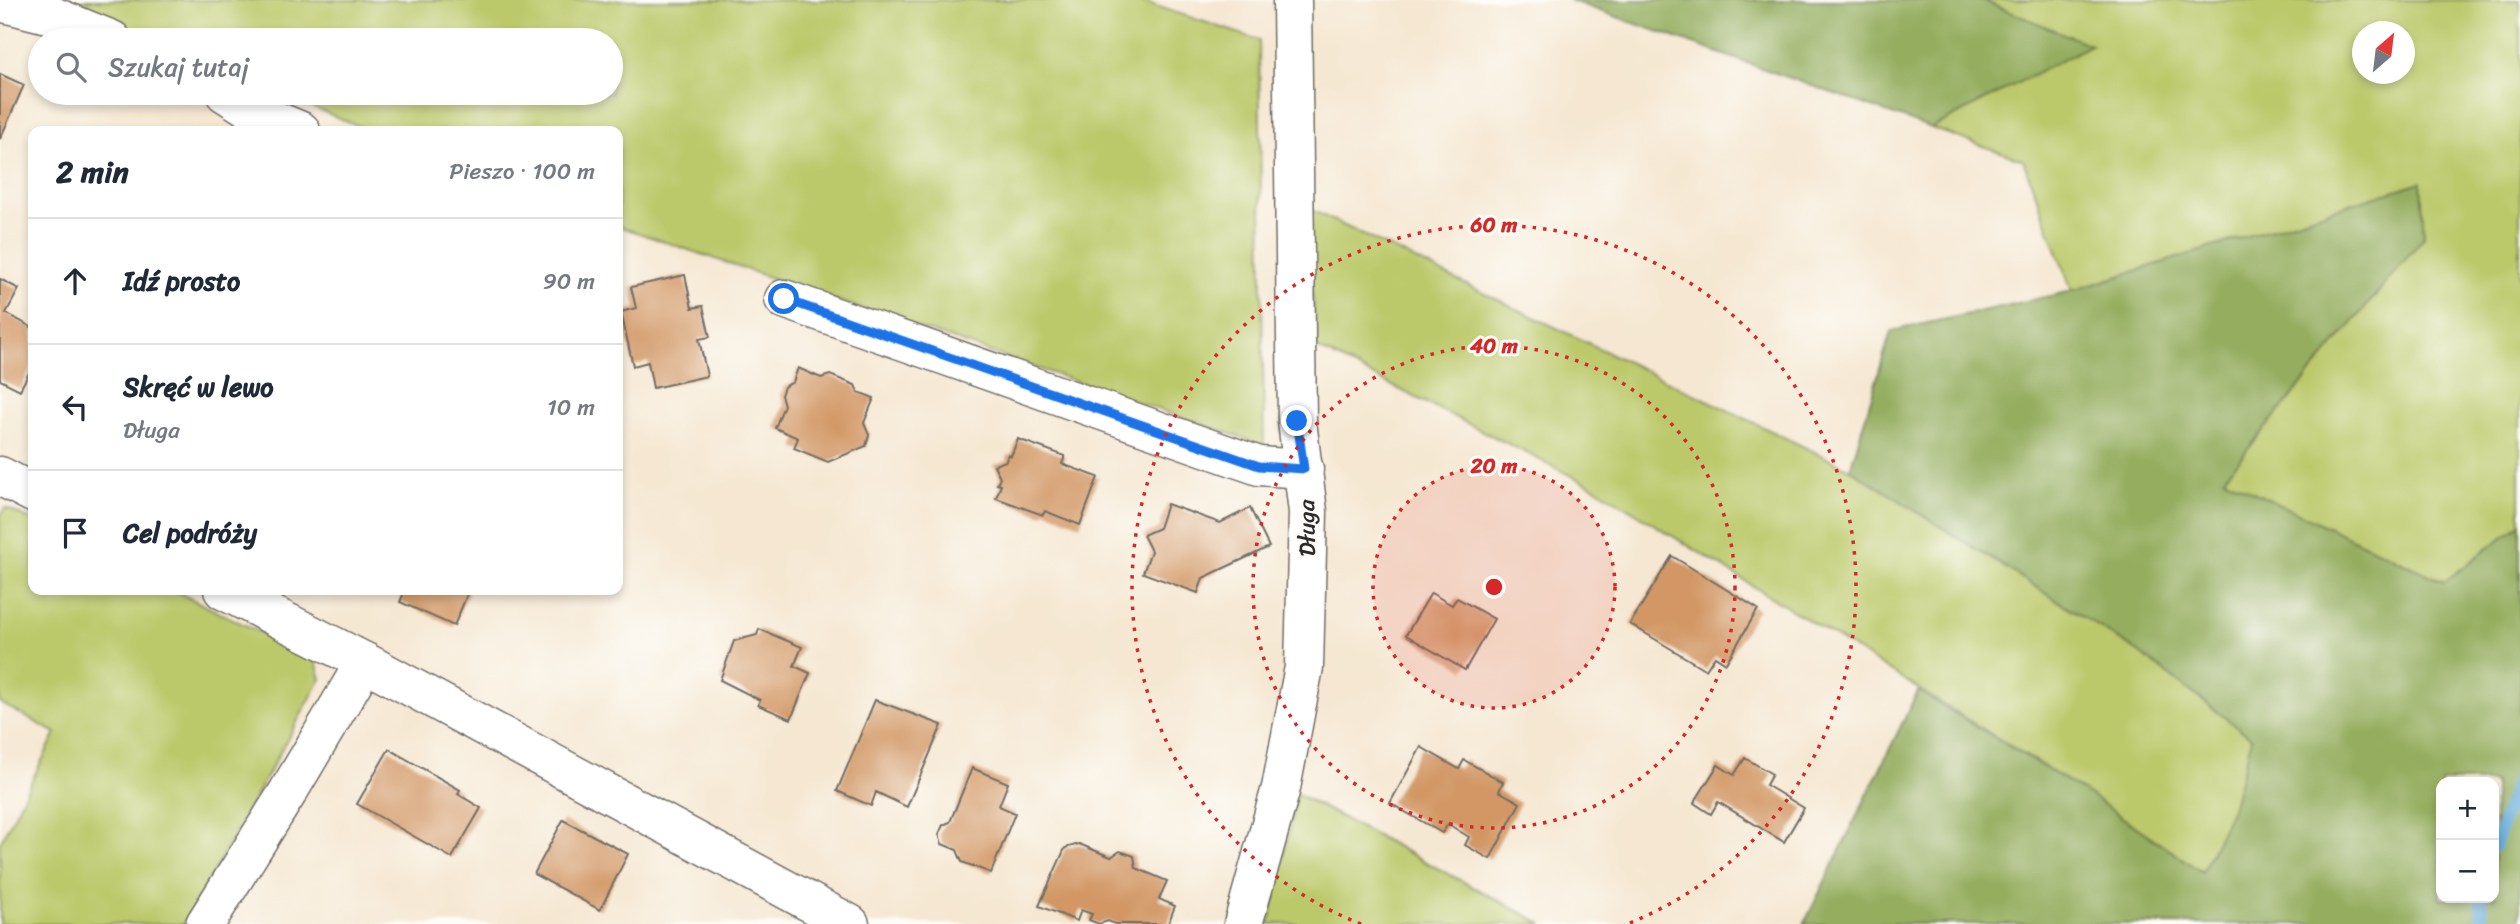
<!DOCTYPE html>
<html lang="pl">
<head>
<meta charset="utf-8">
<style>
  body { margin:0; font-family:Sriracha,sans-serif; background:#f2f2f3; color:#1f2937 }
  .controls { position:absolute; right:21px; bottom:21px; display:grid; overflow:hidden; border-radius:14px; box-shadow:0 4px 10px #0003 }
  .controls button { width:63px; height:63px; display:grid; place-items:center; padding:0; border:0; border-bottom:2px solid #e0e1e3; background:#fff; color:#1f2937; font:35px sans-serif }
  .compass { position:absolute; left:2352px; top:21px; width:63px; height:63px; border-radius:50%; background:#fff; box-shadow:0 4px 10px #0003; rotate:28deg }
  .stop { position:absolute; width:21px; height:21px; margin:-16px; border:5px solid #1a73e8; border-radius:50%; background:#fff }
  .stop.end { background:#1a73e8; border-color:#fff; box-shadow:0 2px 7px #0008 }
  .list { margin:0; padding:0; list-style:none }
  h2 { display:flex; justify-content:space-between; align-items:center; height:91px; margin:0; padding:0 28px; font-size:30px }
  h2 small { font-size:23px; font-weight:400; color:#747a83 }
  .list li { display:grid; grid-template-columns:46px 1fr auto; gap:21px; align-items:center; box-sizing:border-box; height:126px; padding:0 28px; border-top:2px solid #e0e1e3 }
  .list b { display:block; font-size:26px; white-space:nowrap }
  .list p { margin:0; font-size:23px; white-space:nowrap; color:#747a83 }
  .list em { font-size:23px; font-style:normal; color:#747a83 }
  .icon { flex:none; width:38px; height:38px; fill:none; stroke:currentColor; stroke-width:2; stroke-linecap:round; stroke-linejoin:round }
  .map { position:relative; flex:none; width:2520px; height:924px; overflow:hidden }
  .search { position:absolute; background:#fff; box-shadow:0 4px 10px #0003; left:28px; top:28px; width:595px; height:77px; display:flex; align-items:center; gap:18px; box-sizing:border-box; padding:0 24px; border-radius:38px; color:#747a83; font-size:26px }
  .panel { position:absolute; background:#fff; box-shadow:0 4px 10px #0003; left:28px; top:126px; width:595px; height:469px; border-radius:14px }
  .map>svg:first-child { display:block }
  .green { fill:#bbc96b; stroke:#737a4b; stroke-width:2; fill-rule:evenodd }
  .forest { fill:#94ad5f; stroke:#606c45; stroke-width:2; fill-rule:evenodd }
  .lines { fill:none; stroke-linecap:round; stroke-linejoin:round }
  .stream { stroke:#62abda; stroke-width:12 }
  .building { fill:#d29765 }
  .minor-casing { stroke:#726d65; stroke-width:41 }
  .minor { stroke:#fff; stroke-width:38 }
  .route { stroke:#1a73e8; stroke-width:9 }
  .ring { fill:none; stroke:#d62828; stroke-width:3.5; stroke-dasharray:3.5 7 }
  .labels { text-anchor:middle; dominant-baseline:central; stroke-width:6; stroke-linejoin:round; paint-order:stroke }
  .street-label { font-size:23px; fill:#2b2b2b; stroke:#fdfcf7 }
  .centre { fill:#d62828; stroke:#fdfcf7; stroke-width:3.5 }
  .ring-label { font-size:21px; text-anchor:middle; font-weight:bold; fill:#d62828; stroke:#fdfcf7; stroke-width:6; stroke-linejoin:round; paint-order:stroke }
</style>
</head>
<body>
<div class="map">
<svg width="2520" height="924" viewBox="0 0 2520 924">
  <rect width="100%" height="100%" fill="#fdfcf7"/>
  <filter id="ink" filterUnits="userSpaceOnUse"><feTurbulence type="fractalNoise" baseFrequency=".0143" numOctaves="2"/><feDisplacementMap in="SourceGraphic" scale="14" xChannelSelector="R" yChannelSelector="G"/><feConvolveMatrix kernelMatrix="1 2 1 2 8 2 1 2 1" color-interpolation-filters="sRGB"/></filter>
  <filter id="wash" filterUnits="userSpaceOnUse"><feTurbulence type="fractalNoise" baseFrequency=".00686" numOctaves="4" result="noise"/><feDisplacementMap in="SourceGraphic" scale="28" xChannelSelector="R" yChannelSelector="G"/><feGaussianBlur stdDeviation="1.57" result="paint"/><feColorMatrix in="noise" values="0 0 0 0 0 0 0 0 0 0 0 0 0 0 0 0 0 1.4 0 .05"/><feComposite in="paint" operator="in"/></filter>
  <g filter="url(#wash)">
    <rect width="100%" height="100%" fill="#f5e7d1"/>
    <!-- green -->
    <g class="green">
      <path d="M56 0H1138L1259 40 1264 445 618 226V131H371L277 93H611V40H151Z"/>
      <path d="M1981 0H2520V524L2444 582 2223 478 2424 237 2421 182 2072 291 2023 160 1931 128 2090 45ZM2362 32H2404V74H2362Z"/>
      <path d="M1305 207 1850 469 2137 651 2252 738 2232 809 2202 872 2091 796 1594 487 1317 348Z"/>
      <path d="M5 508 33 521V590H173L315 659 321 679 184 924H0V843L56 733 0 703V517Z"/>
      <path d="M1297 794 1543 924H1269Z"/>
    </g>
    <!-- forest -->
    <g class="forest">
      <path d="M1569 0H1981L2091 45 1931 128Z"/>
      <path d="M2421 182 2424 237 2224 478 2444 582 2520 524V924H1804L1918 691 2091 796 2202 872 2232 809 2252 738 2137 651 1850 469 1891 331 2072 291ZM2441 782H2494V898H2441Z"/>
    </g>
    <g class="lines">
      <!-- stream -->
      <g class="stream">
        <path d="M2494 847 2520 770"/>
        <path d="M2481 898 2482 924"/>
      </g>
    </g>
    <g id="blocks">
      <!-- building -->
      <g class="building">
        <path d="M0 74 24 85 0 139Z"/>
        <path d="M685 275 692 308 703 306 710 337 699 339 707 376 653 388 648 362 633 366 621 312 636 308 631 287Z"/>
        <path d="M0 279 19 289 6 313 33 328V365L20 390 0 380Z"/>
        <path d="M798 368 821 378 830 375 855 385 858 392 874 398 864 423 869 435 866 446 828 462 794 448 798 438 775 428 784 405 781 395 784 387 793 382Z"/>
        <path d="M1018 439 1065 456 1062 464 1098 477 1080 525 1045 511 1043 515 996 498 1001 485 997 484 1000 477 994 465 1006 461 1008 454 1011 456Z"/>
        <path d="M1167 504 1220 523 1250 508 1269 547 1203 578 1198 593 1143 573 1151 551 1143 535 1159 528Z"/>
        <path d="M1672 556 1758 609 1726 663 1715 656 1706 670 1630 624Z"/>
        <path d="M405 590H469L454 626 400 602Z"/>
        <path d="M1431 593 1452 605 1457 598 1494 619 1465 670 1406 635Z"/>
        <path d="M759 629 802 647 794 666 810 673 791 719 758 705 760 700 720 680 734 641 757 635Z"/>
        <path d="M875 700 942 725 907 807 876 792 871 806 837 791Z"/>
        <path d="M1421 747 1459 769 1464 760 1503 782 1499 791 1520 803 1490 859 1465 845 1469 837 1448 824 1442 833 1390 803Z"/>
        <path d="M389 749 460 790 458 794 481 808 452 858 357 804Z"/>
        <path d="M1745 758 1772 774 1766 785 1804 808 1784 842 1718 802 1711 814 1694 803 1718 765 1734 775Z"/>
        <path d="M972 768 1008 783 999 806 1015 813 991 873 962 862 957 850 942 844 939 834 943 825 950 822Z"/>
        <path d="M563 820 628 854 600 910 534 874Z"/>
        <path d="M1079 844 1111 857 1120 851 1134 856 1136 868 1167 881 1159 899 1175 906 1168 924H1115L1108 921 1099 924 1089 920 1092 914 1081 910 1077 921 1039 906 1065 848Z"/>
      </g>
    </g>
  </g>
  <g filter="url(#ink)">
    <use href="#blocks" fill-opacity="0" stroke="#726d65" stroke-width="2"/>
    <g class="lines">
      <!-- minor casing -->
      <g class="minor-casing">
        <g id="minor">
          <path d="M0 2 48 14 112 40"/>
          <path d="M225 93 255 112 301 131"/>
          <path d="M784 299 1259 466 1304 469"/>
          <path d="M0 476 33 493"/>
          <path d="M223 590 365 662 850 924"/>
          <path d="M205 924 288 792 365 662"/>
          <path d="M1243 924 1281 788 1304 667 1308 512 1297 421 1292 0"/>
        </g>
      </g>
      <!-- minor -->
      <use href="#minor" class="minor"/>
    </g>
  </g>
  <g class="lines" filter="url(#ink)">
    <!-- route -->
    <path class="route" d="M784 299 1259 466 1304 469 1297 421"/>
  </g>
  <!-- distance rings -->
  <circle cx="1494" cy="587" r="121" fill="#d62828" fill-opacity=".12"/>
  <g class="ring">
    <circle cx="1494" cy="587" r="121"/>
    <circle cx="1494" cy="587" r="241"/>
    <path d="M1361 924A362 362 0 1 1 1627 924"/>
  </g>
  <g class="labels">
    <!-- street labels -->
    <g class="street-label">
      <text transform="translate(1307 528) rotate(-91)">Długa</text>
    </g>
  </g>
  <circle cx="1494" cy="587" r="10" class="centre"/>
  <g class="ring-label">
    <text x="1494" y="232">60 m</text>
    <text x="1494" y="353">40 m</text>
    <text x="1494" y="473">20 m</text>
  </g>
</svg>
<div class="controls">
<button>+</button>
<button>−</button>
</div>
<svg class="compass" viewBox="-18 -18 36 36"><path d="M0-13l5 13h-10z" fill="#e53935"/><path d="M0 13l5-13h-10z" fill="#747a83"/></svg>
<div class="stop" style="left:784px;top:299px"></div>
<div class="stop end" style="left:1297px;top:421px"></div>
<div class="search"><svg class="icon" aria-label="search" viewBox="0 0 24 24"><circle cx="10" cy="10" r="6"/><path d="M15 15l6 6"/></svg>Szukaj tutaj</div>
<section class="panel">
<h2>2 min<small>Pieszo · 100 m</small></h2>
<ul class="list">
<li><svg class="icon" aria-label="ahead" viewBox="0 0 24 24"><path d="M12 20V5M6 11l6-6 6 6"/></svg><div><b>Idź prosto</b></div><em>90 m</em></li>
<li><svg class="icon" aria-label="left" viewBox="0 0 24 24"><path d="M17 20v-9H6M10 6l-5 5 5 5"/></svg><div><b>Skręć w lewo</b><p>Długa</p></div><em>10 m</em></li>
<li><svg class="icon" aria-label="arrive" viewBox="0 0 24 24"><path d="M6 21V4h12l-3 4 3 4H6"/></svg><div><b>Cel podróży</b></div></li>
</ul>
</section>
</div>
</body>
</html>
